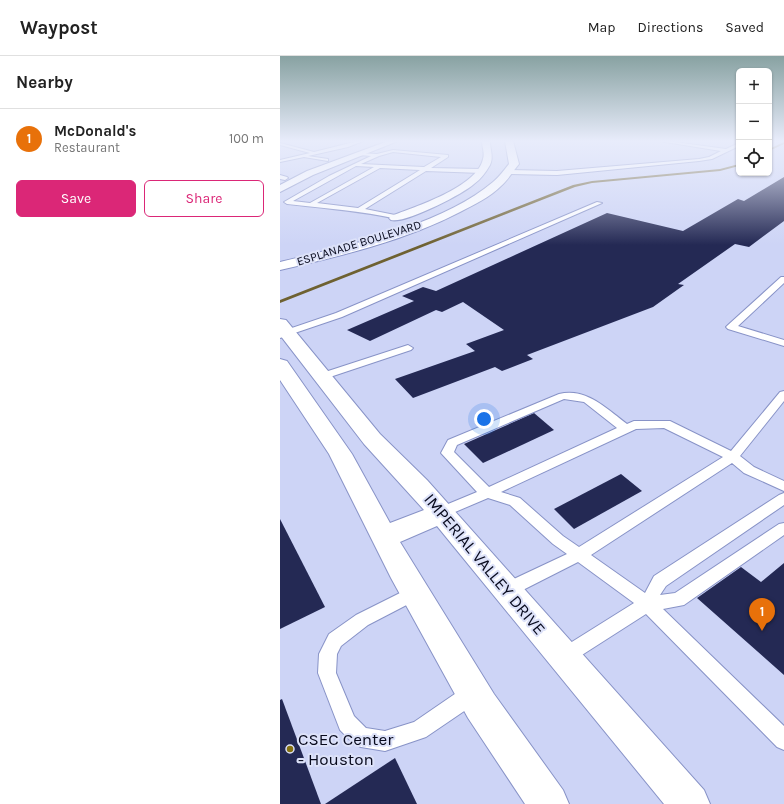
<!DOCTYPE html>
<html lang="en">
<head>
<meta charset="utf-8">
<style>
  body { margin:0; font-family:Karla,sans-serif; background:#f2f2f2; color:#222 }
  .controls { position:absolute; right:12px; top:12px; display:grid; overflow:hidden; border-radius:6px; box-shadow:0 1px 3px #0004 }
  .controls button { width:36px; height:36px; display:grid; place-items:center; padding:0; border:0; border-bottom:1px solid #e0e0e0; background:#fff; color:#222; font:20px sans-serif }
  .you { position:absolute; left:204px; top:363px; width:14px; height:14px; margin:-10px; border:3px solid #fff; border-radius:50%; background:#1a73e8; box-shadow:0 0 0 6px #1a73e833 }
  .badge { display:grid; place-items:center; width:26px; height:26px; border-radius:50%; background:#db2777; color:#fff; font-size:13px; font-weight:700 }
  .pin { position:absolute; translate:-50% -33px; filter:drop-shadow(0 1px 2px #0008) }
  .pin::after { content:''; position:absolute; top:21px; width:14px; height:12px; background:inherit; clip-path:polygon(0 0,100% 0,50% 100%) }
  .list { margin:0; padding:0; list-style:none }
  h2 { display:flex; justify-content:space-between; align-items:center; height:52px; margin:0; padding:0 16px; font-size:17px }
  h2 small { font-size:13px; font-weight:400; color:#767676 }
  .list li { display:grid; grid-template-columns:26px 1fr auto; gap:12px; align-items:center; box-sizing:border-box; height:60px; padding:0 16px; border-top:1px solid #e0e0e0 }
  .list b { display:block; font-size:15px; white-space:nowrap }
  .list p { margin:0; font-size:13px; white-space:nowrap; color:#767676 }
  .list em { font-size:13px; font-style:normal; color:#767676 }
  .actions { display:flex; gap:8px; padding:12px 16px }
  .actions a { flex:1; padding:9px 0; border:1px solid #db2777; border-radius:6px; text-align:center; font-size:14px; color:#db2777 }
  .actions .main { background:#db2777; color:#fff }
  .icon { flex:none; width:22px; height:22px; fill:none; stroke:currentColor; stroke-width:2; stroke-linecap:round; stroke-linejoin:round }
  .map { position:relative; flex:none; width:504px; height:748px; overflow:hidden }
  header { display:flex; align-items:center; gap:24px; box-sizing:border-box; height:56px; padding:0 20px; background:#fff; border-bottom:1px solid #e0e0e0 }
  header strong { font-size:19px }
  nav { display:flex; gap:22px; margin-inline-start:auto; font-size:14px }
  main { display:flex }
  aside { flex:1; background:#fff }
  .map>svg:first-child { display:block }
  .lines { fill:none; stroke-linecap:round; stroke-linejoin:round }
  .stream { fill:#6e6131; fill-rule:evenodd }
  .building { fill:#242954 }
  .lane-casing { stroke:#8893c7; stroke-width:2 }
  .secondary-casing { stroke:#8893c7; stroke-width:2 }
  .lane { fill:#fff; fill-rule:evenodd }
  .secondary { fill:#fff; fill-rule:evenodd }
  .poi-dot { fill:#857111; stroke:#dde2f9; stroke-width:1.5 }
  .labels { text-anchor:middle; dominant-baseline:central; stroke-width:4; stroke-linejoin:round; paint-order:stroke }
  .far-street-label { font-size:12px; fill:#080a1d; stroke:#dde2f9 }
  .near-street-label { font-size:17px; fill:#080a1d; stroke:#dde2f9 }
  .near-poi-label { font-size:17px; fill:#080a1d; stroke:#dde2f9; text-anchor:start }
</style>
</head>
<body>
<header>
<strong>Waypost</strong>
<nav><a>Map</a><a>Directions</a><a>Saved</a></nav>
</header>
<main>
<aside>
<h2>Nearby<small></small></h2>
<ul class="list">
<li><span class="badge" style="background:#e8710a">1</span><div><b>McDonald's</b><p>Restaurant</p></div><em>100 m</em></li>
</ul>
<div class="actions"><a class="main">Save</a><a>Share</a></div>
</aside>
<div class="map">
<svg width="504" height="748" viewBox="0 0 504 748">
  <rect width="100%" height="100%" fill="#cdd4f6"/>
  <g class="lines">
    <!-- stream -->
    <g class="stream">
      <path d="M504 86V88L489 95V93Z"/>
      <path d="M459 108V110L440 115 312 127 295 131 0 247V244L293 129 312 125 440 113Z"/>
    </g>
  </g>
  <!-- building -->
  <g class="building">
    <path d="M504 121V165L469 191 455 188 398 228 404 229 373 251 247 299 253 303 222 315 215 311 133 342 115 323 195 295 186 288 224 274 183 246 162 256 156 254 90 285 67 274 134 245 122 240 143 231 156 235 327 157 403 175 458 143 464 145Z"/>
    <path d="M254 357 274 374 203 407 184 388Z"/>
    <path d="M341 418 362 435 294 473 274 453Z"/>
    <path d="M0 463 45 551 0 573Z"/>
    <path d="M504 507V619L417 542 461 511 481 526Z"/>
    <path d="M2 643 41 748H0V644Z"/>
    <path d="M115 702 137 748H45Z"/>
  </g>
  <g class="lines">
    <!-- lane casing -->
    <g class="lane-casing">
      <g id="lane">
        <path d="M78 85H83L68 91 28 100 48 103V105L24 101 0 106V104L30 97 0 89V87L34 96Z"/>
        <path d="M379 85H387L446 93 459 87V90L432 103 419 105 277 119 230 118 227 116 230 114 277 115 419 103 429 101 441 95Z"/>
        <path d="M113 94 168 99V101L151 112 202 113 205 115 202 117 146 115 85 153 120 160 121 161 118 163C81 155 44 152 7 148L4 146 49 120 91 100 79 99V97L97 98ZM113 96 161 101 144 111 81 108 99 100ZM76 110 94 111 30 147 13 145ZM100 112 140 114 78 152 37 147Z"/>
        <path d="M0 119 7 121 8 122 5 124 0 123Z"/>
        <path d="M317 146 322 147 62 261 0 282V276L56 257Z"/>
        <path d="M501 221H504V227L458 270 504 284V290L448 273 446 271 448 269Z"/>
        <path d="M128 289 133 292 131 294 47 322 43 323 38 320 39 318Z"/>
        <path d="M504 335V345L460 400 474 411 504 425V435L464 417 452 407 311 499 365 537 374 520 499 439 504 437V449L386 530 380 539 395 537 499 468 504 467V479L404 549 383 553 504 670V694L497 691 366 558 291 606 285 608 279 606 276 600 279 594 354 547 298 506 233 539 227 541 221 539 219 534 221 529 287 498 273 488 230 449 208 442 161 462 156 461 154 457 156 453 197 436 161 397 168 384 279 338C306 331 327 353 347 368L354 365H390L451 395 500 336ZM284 343 304 346 337 372 209 431 174 396 177 389ZM384 372 443 401 299 491 283 480 240 442 221 436 356 373Z"/>
        <path d="M134 530 140 532 142 537 140 542 88 569 61 590 57 598 56 617 74 660 86 672 105 675 134 666 185 631 192 629 199 631 202 638 199 645 146 681 105 695 81 691 74 688 60 674 38 617 39 598 49 578 76 559Z"/>
      </g>
    </g>
    <!-- secondary casing -->
    <g class="secondary-casing">
      <g id="secondary">
        <path d="M108 85H118L33 119 0 136V129L27 115Z"/>
        <path d="M202 85H210C210 94 214 101 210 109 206 116 201 123 194 128 183 138 125 168 111 164L109 162 111 160C135 151 197 131 203 103 205 97 202 91 202 85Z"/>
        <path d="M225 85H233L239 108C233 115 228 124 221 130 210 141 194 149 180 156 124 185 61 200 0 214V206C66 190 161 170 213 126 219 121 224 114 229 108Z"/>
        <path d="M0 263 6 264 100 378 147 424 424 734 430 748H384L157 470 120 486 214 638 283 734 289 748H245L188 662 111 522 49 398 0 324V303L7 305 72 398 110 467 144 454 84 388 0 279Z"/>
      </g>
    </g>
    <!-- lane -->
    <use href="#lane" class="lane"/>
    <!-- secondary -->
    <use href="#secondary" class="secondary"/>
  </g>
  <!-- sky -->
  <linearGradient id="sky" x2="0" y2="1"><stop stop-color="#88a2a2"/><stop offset="0.45" stop-color="#e8ecfb"/><stop offset="1" stop-color="#e8ecfb" stop-opacity="0"/></linearGradient>
  <rect width="504" height="189" fill="url(#sky)"/>
  <!-- markers -->
  <circle class="poi-dot" cx="10" cy="693" r="4"/>
  <g class="labels">
    <!-- far-street labels -->
    <g class="far-street-label">
      <text transform="translate(79 187) rotate(-17)">ESPLANADE BOULEVARD</text>
    </g>
    <!-- near-street labels -->
    <g class="near-street-label">
      <text transform="translate(205 508) rotate(50)">IMPERIAL VALLEY DRIVE</text>
    </g>
    <!-- near-poi labels -->
    <g class="near-poi-label">
      <text x="18" y="683">CSEC Center<tspan x="18" dy="20">- Houston</tspan></text>
    </g>
  </g>
</svg>
<div class="controls">
<button>+</button>
<button>−</button>
<button><svg class="icon" aria-label="locate" viewBox="0 0 24 24"><circle cx="12" cy="12" r="6"/><path d="M12 2v4M12 18v4M2 12h4M18 12h4"/></svg></button>
</div>
<div class="you"></div>
<div class="pin badge" style="left:482px;top:575px;background:#e8710a">1</div>
</div>
</main>
</body>
</html>
